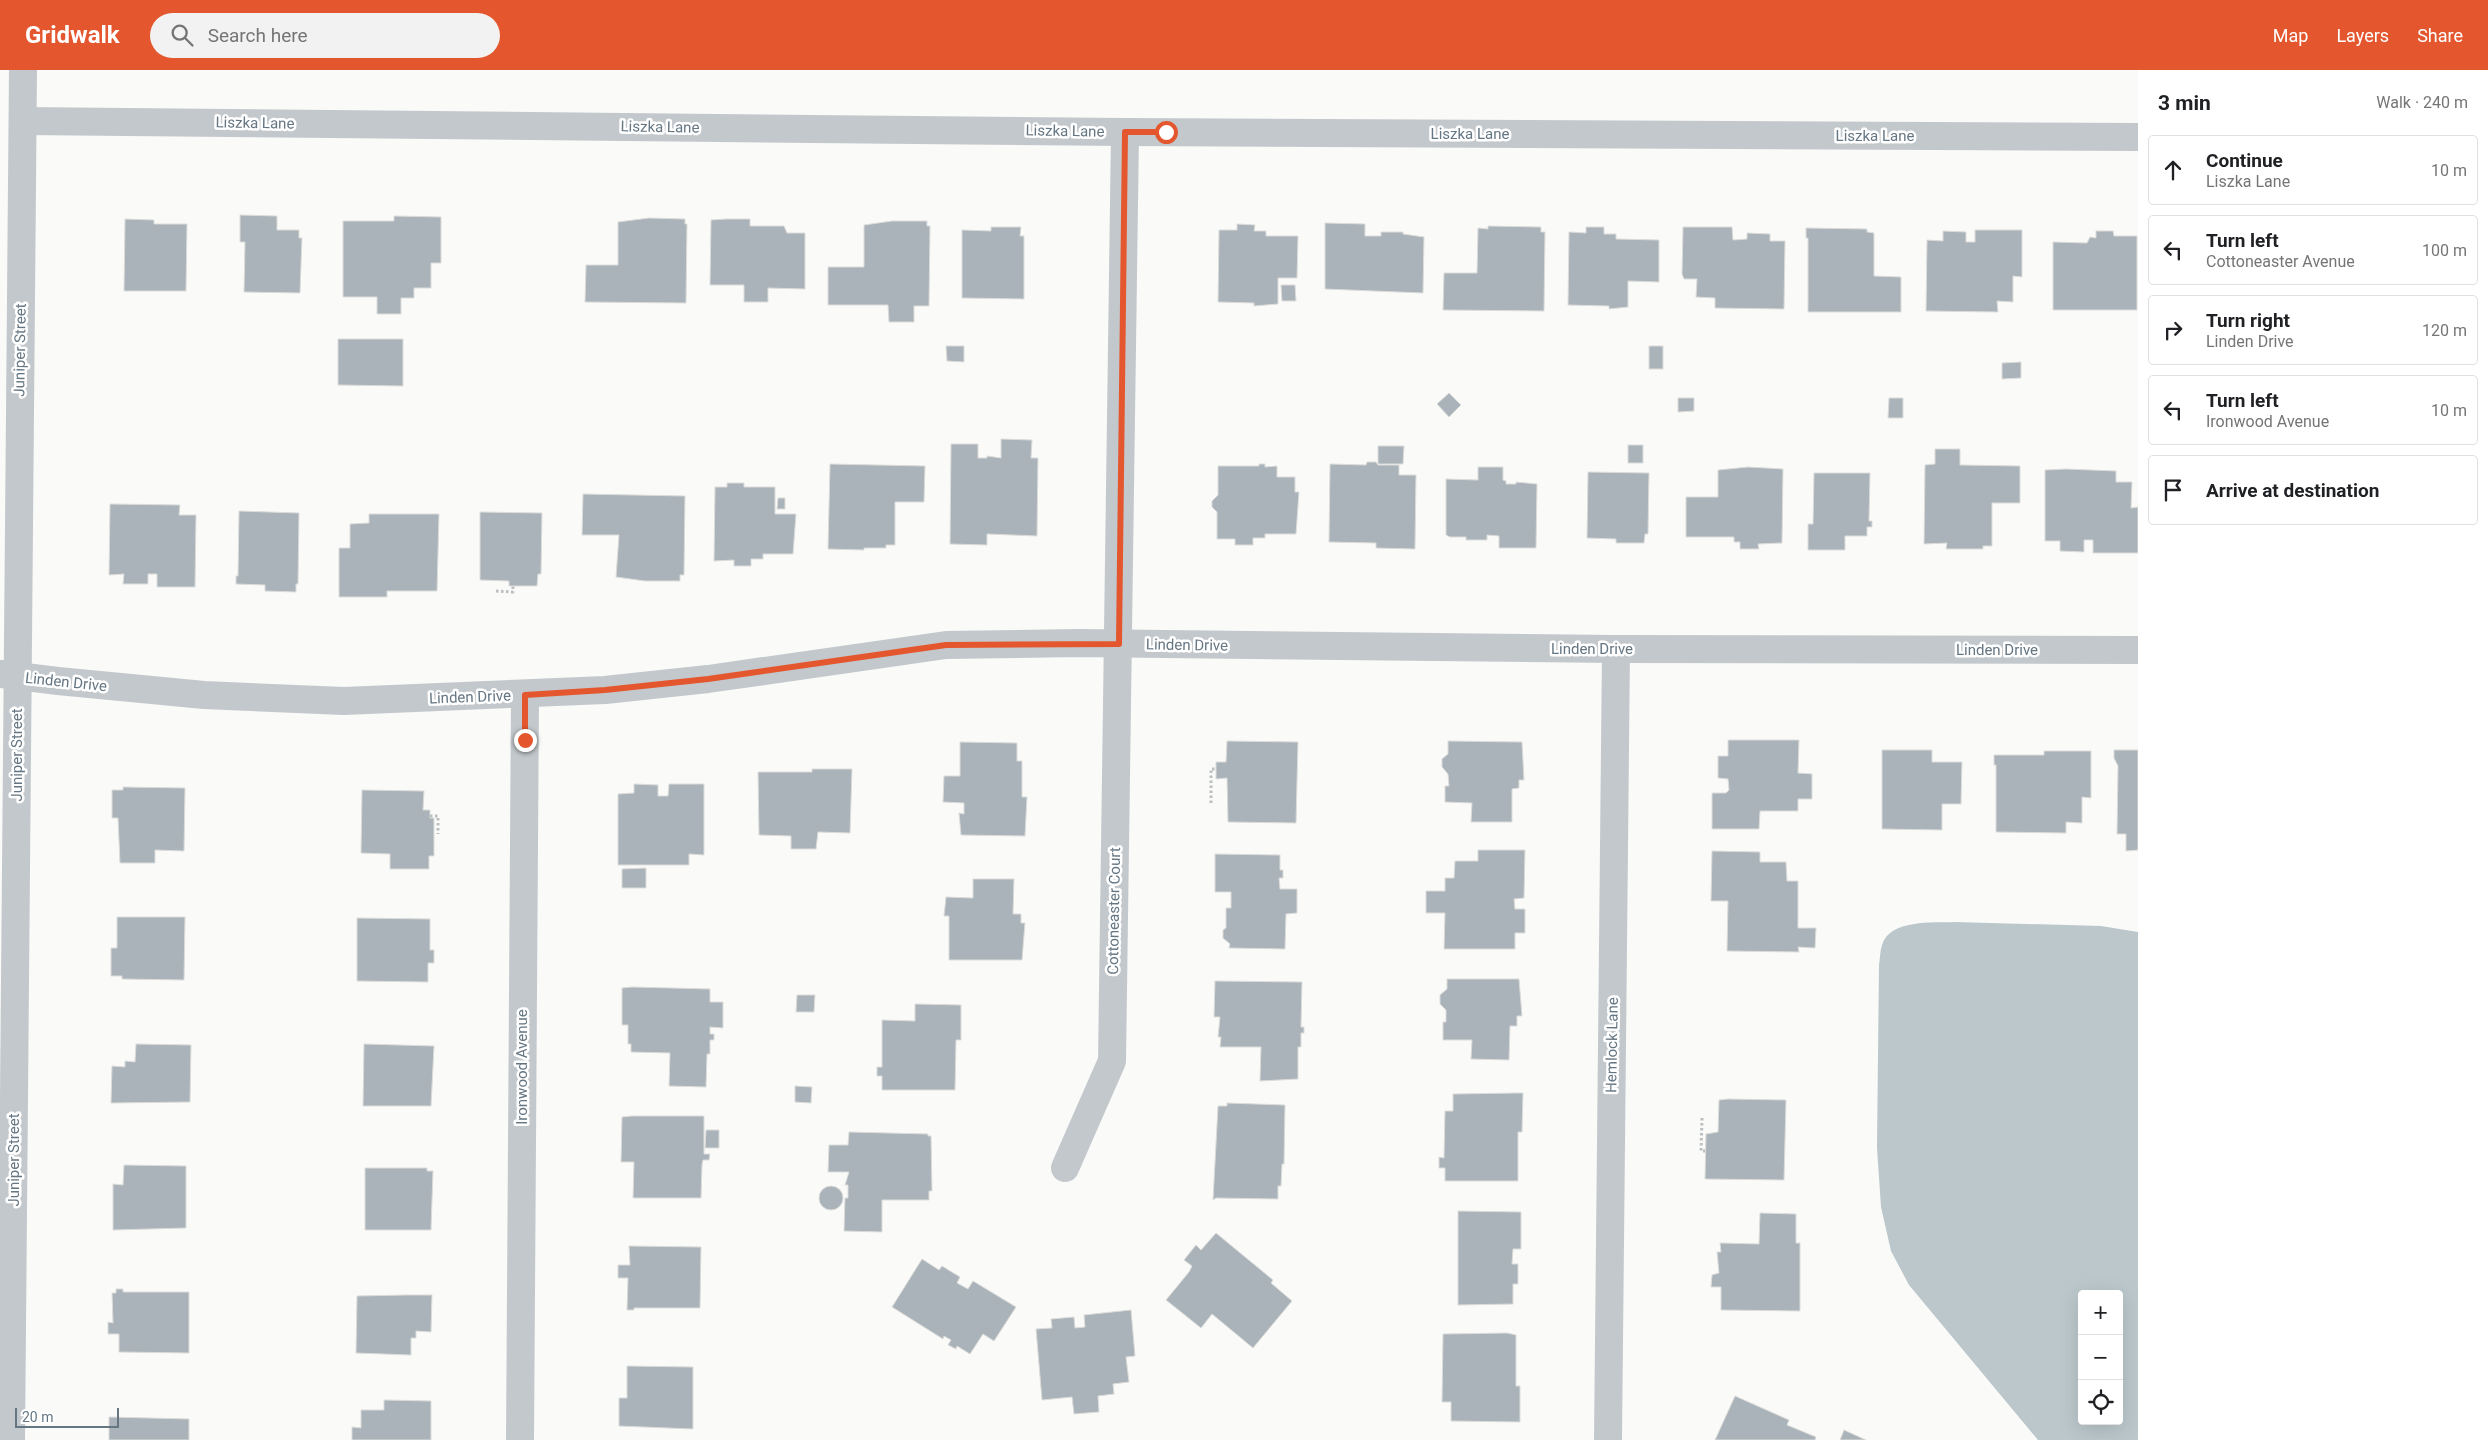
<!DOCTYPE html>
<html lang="en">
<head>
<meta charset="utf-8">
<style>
  body { margin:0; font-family:Roboto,sans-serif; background:#f2f2f2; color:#202124 }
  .controls { position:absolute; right:15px; bottom:15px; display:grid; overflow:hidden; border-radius:5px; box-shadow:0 5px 20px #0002 }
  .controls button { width:45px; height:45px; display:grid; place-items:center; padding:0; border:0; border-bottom:1px solid #e0e0e0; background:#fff; color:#202124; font:25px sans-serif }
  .scale { position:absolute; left:15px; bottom:12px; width:104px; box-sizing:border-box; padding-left:5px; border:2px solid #657683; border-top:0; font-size:14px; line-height:18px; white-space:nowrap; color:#657683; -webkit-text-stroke:4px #fff; paint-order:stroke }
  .stop { position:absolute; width:15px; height:15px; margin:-11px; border:4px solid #e4572e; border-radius:50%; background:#fff }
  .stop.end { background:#e4572e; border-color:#fff; box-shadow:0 1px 5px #0008 }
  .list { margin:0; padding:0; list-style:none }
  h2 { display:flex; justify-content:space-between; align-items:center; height:65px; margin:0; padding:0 20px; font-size:21px }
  h2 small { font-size:16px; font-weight:400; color:#757577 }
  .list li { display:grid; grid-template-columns:32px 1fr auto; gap:15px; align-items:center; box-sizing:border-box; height:70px; margin:0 10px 10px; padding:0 10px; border:1px solid #e0e0e0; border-radius:5px }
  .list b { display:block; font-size:19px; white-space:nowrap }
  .list p { margin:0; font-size:16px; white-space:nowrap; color:#757577 }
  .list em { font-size:16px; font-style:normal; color:#757577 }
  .icon { flex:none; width:28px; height:28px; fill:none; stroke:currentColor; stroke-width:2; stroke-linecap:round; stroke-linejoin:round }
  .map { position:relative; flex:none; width:2138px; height:1370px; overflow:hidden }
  header { display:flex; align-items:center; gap:30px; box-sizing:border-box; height:70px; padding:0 25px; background:#e4572e; color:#fff }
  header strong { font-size:24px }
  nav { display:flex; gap:28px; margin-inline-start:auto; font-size:18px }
  .search { width:350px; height:45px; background:#f2f2f2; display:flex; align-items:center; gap:12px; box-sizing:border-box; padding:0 18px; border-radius:28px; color:#757577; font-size:19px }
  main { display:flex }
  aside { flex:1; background:#fff }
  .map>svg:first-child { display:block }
  .water { fill:#bbc7cb; fill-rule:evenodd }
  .building { fill:#aab3b9; stroke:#dcdcda }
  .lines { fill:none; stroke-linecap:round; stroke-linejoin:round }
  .path { stroke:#bbbfc2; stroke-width:3; stroke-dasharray:2.5 2.5; stroke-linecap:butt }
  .minor { stroke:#c3c8cc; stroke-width:28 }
  .route { stroke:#e4572e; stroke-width:6 }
  .labels { text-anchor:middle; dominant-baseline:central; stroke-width:5; stroke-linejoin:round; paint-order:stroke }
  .street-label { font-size:15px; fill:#657683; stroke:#fff }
</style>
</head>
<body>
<header>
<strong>Gridwalk</strong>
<div class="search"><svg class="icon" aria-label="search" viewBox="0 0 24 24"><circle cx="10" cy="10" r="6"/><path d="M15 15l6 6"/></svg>Search here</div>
<nav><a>Map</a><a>Layers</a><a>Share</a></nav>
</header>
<main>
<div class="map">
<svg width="2138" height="1370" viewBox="0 0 2138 1370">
  <rect width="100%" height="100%" fill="#fafaf8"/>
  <!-- water -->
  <path class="water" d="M1954 852 2101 856 2138 862V1370H2038L1909 1215 1891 1181 1881 1137 1877 1078 1879 895C1880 889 1880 881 1882 875 1890 849 1933 853 1954 852ZM2082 1224H2119V1351H2082Z"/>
  <!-- building -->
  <g class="building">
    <path d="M240 145 277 146V160H299V168H302L300 223 244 222 245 172H240Z"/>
    <path d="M394 146 441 147V193H431V218H414V228H401V244H377V227H343V151H394Z"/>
    <path d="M649 148 685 149V154H687L686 233 585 232 586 195H618V152Z"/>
    <path d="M125 149 154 150V154H187L186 221H124Z"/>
    <path d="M726 149H750V156H784L787 163H805V219L768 218V232H744V215H710L711 150Z"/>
    <path d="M892 151H927V156H930L929 236H914V252H889L888 235H828V197H864V155Z"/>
    <path d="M1325 153 1365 154V166H1381V162H1403V164L1424 167 1423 223 1325 219Z"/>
    <path d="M1237 154 1255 155 1254 161H1266V166H1298L1297 208H1278V234L1254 236V233L1218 232 1219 160H1237Z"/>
    <path d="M1488 156 1541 157V162H1545L1544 241 1443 240 1444 203H1477L1478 158 1488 159Z"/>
    <path d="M991 157H1021L1020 166H1024V229L962 228V160L991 161Z"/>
    <path d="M1586 157H1604V164H1616V169L1659 170V212L1628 211V237L1609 239V236L1568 235 1569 162 1586 163Z"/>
    <path d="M1683 157H1732L1733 170 1747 169V163L1770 164V171H1785L1784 239 1715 238V228L1696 227 1697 209H1684L1682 204Z"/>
    <path d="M1806 158 1867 159V162L1874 163V206L1901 207V242H1808V168H1806Z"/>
    <path d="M1975 160H2022V207L2013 206V232L1997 231 1998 242 1926 241 1927 170 1943 171V161L1966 162V172H1975Z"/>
    <path d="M2096 161H2113L2114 166H2137V240H2053V172L2087 173 2090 167 2096 168Z"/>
    <path d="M1281 215H1295L1296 231H1282Z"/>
    <path d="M338 269H403V316L338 315Z"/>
    <path d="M946 276H964V292L947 291Z"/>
    <rect x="1649" y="276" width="14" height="23"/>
    <path d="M2021 292V308L2002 309V293Z"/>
    <path d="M1449 323 1461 335 1449 347 1437 334Z"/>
    <path d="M1678 328H1694V341L1678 342Z"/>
    <path d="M1889 328H1903V348H1888Z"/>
    <path d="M1001 369 1032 370 1031 388H1038L1037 466 987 464V475L950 474 951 374H978V388H987V386L1001 388Z"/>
    <rect x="1628" y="375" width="15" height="18"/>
    <path d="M1378 376H1404L1403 394H1378Z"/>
    <path d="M1935 379H1960V395L2020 396V433H1992V476H1983V479H1946L1947 473 1924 474 1925 395 1935 394Z"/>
    <path d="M1367 392H1376L1378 395H1399V405H1416L1415 479 1376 478V473L1329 472 1330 394 1366 395Z"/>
    <path d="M830 394 925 396 924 432H895V475H886V478H864V480L828 479Z"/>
    <path d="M1259 394H1265V397L1277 396V407H1295V422H1299L1296 464H1265V468H1253V475H1235V469H1217V442L1212 437V431L1218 425V396H1259Z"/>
    <path d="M1478 397H1503V410L1506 411V414H1516V412L1537 414 1536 478H1499V466L1487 465V470H1466V467H1450L1446 465V409L1478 410Z"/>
    <path d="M1748 397 1783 399 1782 473 1758 474 1759 479H1740V472H1734V467H1686V427H1718V400Z"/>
    <path d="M2066 399 2116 401V412H2132L2131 438 2138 437V483H2093V470H2084V482L2060 481V471H2045V400Z"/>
    <path d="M1588 402 1649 403 1648 464H1645L1644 473H1616V469L1587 468Z"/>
    <path d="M1814 403H1870L1869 451H1872V457H1867V466H1845V480H1808V454H1813Z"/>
    <path d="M727 413H744V417H775V444H796L793 484H763V489H751V496H734V490L714 491 715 417H727Z"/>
    <path d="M583 424 685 426 684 505H680V511H645L616 507 619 465H582Z"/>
    <path d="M778 428H785V439H777Z"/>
    <path d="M110 434 180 435 179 445H196L195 517H157V504H148V514H123L124 504 109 505Z"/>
    <path d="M239 441 299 443 298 514H296V522L265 521V515L236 514V506H238Z"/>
    <path d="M480 442 542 443 541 504H538L537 516H509V511L480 510Z"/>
    <path d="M369 444H439L437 521H387V527H339V478H350V454L369 453Z"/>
    <path d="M1728 670H1799L1798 703 1812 704V729H1798V741H1760L1759 759H1712V723H1726L1729 720 1728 709 1718 708V686H1728Z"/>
    <path d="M1227 671 1298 672 1296 753 1228 752 1227 708 1216 709V692H1226Z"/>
    <path d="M1448 671 1522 672 1524 710H1519V718L1512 719V752H1471L1472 733 1445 732V716H1449L1448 704 1442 697V689L1448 684Z"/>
    <path d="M960 672 1017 673V691H1022V727H1027L1025 766 961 765 959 743 964 744V733L943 732 944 706H960Z"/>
    <path d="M1882 680H1932V692H1962L1961 734H1942V760L1882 759Z"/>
    <path d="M2114 680H2138V780L2126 781V764H2117L2118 696 2114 688Z"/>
    <path d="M2044 681H2091V728L2082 727V753L2066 752V763L1996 762V695H1994V685H2044Z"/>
    <path d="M812 699H852L850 763 818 762 816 779H791V766L759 765 758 702H812Z"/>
    <path d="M634 714 658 715V726H668L669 714H704V785L689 784V795H618V724L634 723Z"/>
    <path d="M123 717 185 718 184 781 155 780V793H120L118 748H112V720H123Z"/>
    <path d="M362 720 424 721 423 740H430V748H434V786H429V799H390V784L361 783Z"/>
    <path d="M1478 780H1525L1524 828 1514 829 1515 839H1525V863H1515V879H1444L1445 843H1426V821H1445V808H1454L1455 791H1478Z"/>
    <path d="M1712 781 1760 782V792H1786L1787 811H1798V858H1816L1815 878 1798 877 1799 882 1727 881 1728 831H1711Z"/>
    <path d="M1215 784 1280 785V800H1283V808H1279L1280 819H1297V843L1286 844 1285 879 1229 878 1230 874 1223 868V860L1226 858V838H1231V822H1215Z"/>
    <path d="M646 798V818H622V799Z"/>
    <path d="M973 809H1014L1013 844H1021V853H1025L1022 890H949V846H944L946 827 973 828Z"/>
    <path d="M117 847H185L184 910 122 909V906H111V878H117Z"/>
    <path d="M357 848 430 849V880H434V893H428V912L357 911Z"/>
    <path d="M1447 909H1519L1522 946H1517V956H1510L1509 990 1471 989 1472 970H1443V952H1446V940L1440 934V925L1447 919Z"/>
    <path d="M1215 911 1302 912 1301 957H1304V963H1301V977H1298V1009L1260 1011 1261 977H1220L1221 967H1218L1220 947H1214Z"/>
    <path d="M632 917 710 919V932H723V958L710 957V964H714V970H710V984H707L706 1017 669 1016 670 983 631 982V974H628V955H622V918Z"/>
    <path d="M797 925H815L814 942H796Z"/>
    <path d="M915 934 961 935V970H956L955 1020H882V1006H877V997H882V950L915 951Z"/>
    <path d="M136 974 191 975 190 1032 111 1033 112 996 125 997V991L135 992Z"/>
    <path d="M364 974 434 976 431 1036H363Z"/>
    <path d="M795 1016 812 1017 811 1033 795 1032Z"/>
    <path d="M1517 1023H1523L1522 1062H1518V1111H1445V1098H1439V1087L1444 1088 1445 1041H1453V1024Z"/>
    <path d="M1728 1029 1786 1030 1784 1110 1705 1109 1706 1064 1718 1062 1719 1030Z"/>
    <path d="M1227 1033 1285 1035 1284 1094H1282L1281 1116H1278V1129L1216 1128 1213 1130 1218 1036H1227Z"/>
    <path d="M632 1046H704V1084H710L709 1090H703L702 1095 701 1128H633L634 1092H621L622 1047Z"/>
    <path d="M706 1060H719V1078H705Z"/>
    <path d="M849 1062 928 1064V1066H931L932 1121H929V1130H882V1162L844 1161 845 1128H848V1115H845L849 1102H828L829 1075H848Z"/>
    <path d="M124 1095 186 1096V1158L113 1160V1114L123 1115Z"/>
    <path d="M365 1098H427V1101H433L431 1160H365Z"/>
    <circle cx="831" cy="1128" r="12"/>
    <path d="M1458 1141 1521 1142V1179H1513L1512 1194H1518V1214H1513V1234L1458 1235Z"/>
    <path d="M1760 1143 1796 1144V1173H1800V1241L1721 1240V1217H1711L1712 1205 1719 1203 1717 1182H1721L1720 1173 1759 1174Z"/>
    <path d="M1216 1163 1273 1210 1271 1213 1292 1231 1253 1278 1212 1244 1201 1258 1166 1230 1189 1202 1192 1196 1184 1190 1196 1175 1201 1180Z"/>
    <path d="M629 1176 701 1177 700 1238H634V1240H627L628 1208H618V1195H630Z"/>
    <path d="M922 1189 939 1200 942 1196 960 1207 957 1213 968 1219 973 1211 1016 1237 994 1271 983 1264 970 1284 957 1276 956 1279 948 1275 951 1270 944 1266 943 1269 892 1237Z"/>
    <path d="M116 1219H123V1222H189V1283L119 1282V1264H108V1252L113 1253 112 1223H116Z"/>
    <path d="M406 1225H432L431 1262 416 1261V1268H411V1285L356 1283 357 1226Z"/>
    <path d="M1131 1240 1135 1286 1126 1287 1129 1312 1113 1314 1114 1324 1098 1326 1099 1342 1074 1344 1072 1327 1042 1330 1036 1259 1052 1258 1051 1249 1074 1247 1075 1258 1085 1257 1084 1245Z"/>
    <path d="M1507 1263 1516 1265V1316H1520V1352L1451 1351V1332H1442L1443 1264Z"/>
    <path d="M627 1296 693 1297V1359L619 1356V1328H627Z"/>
    <path d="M1735 1326 1789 1350 1787 1355 1816 1367 1815 1370H1715Z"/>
    <path d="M384 1330 431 1331V1370H352V1357L361 1358V1340H384Z"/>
    <path d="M109 1347 189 1349V1370H109Z"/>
    <path d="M1844 1360 1866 1370H1840Z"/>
  </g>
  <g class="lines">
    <!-- path -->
    <g class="path">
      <path d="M496 521 513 522V516"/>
      <path d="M1211 733V699H1216"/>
      <path d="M430 746H438V764"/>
      <path d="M1702 1048 1701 1081H1705"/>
    </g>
    <!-- minor -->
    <g class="minor">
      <path d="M23 51 1125 62 2138 67"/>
      <path d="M0 604 58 611 204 625 344 631 605 620 708 609 946 575 1079 573 1616 579 2138 580"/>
      <path d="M1065 1098 1112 991 1125 62"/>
      <path d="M11 1370 23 0"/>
      <path d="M520 1370 525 625"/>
      <path d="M1608 1370 1616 579"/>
    </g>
  </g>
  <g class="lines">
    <!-- route -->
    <path class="route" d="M525 670V625L605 620 708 609 946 575 1119 574 1125 62H1166"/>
  </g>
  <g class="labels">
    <!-- street labels -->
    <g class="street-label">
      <text transform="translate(255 53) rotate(1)">Liszka Lane</text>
      <text transform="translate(660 57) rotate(1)">Liszka Lane</text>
      <text transform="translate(1065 61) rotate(1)">Liszka Lane</text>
      <text x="1470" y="64">Liszka Lane</text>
      <text x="1875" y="66">Liszka Lane</text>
      <text transform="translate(20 280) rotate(-89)">Juniper Street</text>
      <text transform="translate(1187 575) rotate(1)">Linden Drive</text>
      <text x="1592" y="579">Linden Drive</text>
      <text x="1997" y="580">Linden Drive</text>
      <text transform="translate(66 612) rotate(6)">Linden Drive</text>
      <text transform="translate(470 627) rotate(-2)">Linden Drive</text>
      <text transform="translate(17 685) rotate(-90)">Juniper Street</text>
      <text transform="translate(1114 841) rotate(-89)">Cottoneaster Court</text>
      <text transform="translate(1612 975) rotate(-89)">Hemlock Lane</text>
      <text transform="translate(522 997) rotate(-90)">Ironwood Avenue</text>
      <text transform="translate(14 1090) rotate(-90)">Juniper Street</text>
    </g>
  </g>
</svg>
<div class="controls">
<button>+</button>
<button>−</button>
<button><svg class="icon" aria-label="locate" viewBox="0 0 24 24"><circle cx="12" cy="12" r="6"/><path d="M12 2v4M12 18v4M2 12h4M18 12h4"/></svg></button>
</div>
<div class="scale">20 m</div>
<div class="stop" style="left:1166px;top:62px"></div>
<div class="stop end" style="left:525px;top:670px"></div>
</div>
<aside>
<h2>3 min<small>Walk · 240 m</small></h2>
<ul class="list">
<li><svg class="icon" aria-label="ahead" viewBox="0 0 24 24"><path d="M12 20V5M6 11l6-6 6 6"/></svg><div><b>Continue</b><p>Liszka Lane</p></div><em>10 m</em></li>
<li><svg class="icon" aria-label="left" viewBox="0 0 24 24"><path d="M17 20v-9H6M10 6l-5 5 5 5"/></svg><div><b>Turn left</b><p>Cottoneaster Avenue</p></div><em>100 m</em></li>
<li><svg class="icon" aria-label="right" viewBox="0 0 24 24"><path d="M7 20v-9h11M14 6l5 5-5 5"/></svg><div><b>Turn right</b><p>Linden Drive</p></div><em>120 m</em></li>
<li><svg class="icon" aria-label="left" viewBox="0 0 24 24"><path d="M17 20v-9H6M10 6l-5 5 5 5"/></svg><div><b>Turn left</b><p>Ironwood Avenue</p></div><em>10 m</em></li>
<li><svg class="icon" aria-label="arrive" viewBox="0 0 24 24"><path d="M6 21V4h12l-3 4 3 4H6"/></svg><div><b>Arrive at destination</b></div></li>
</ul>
</aside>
</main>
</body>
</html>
